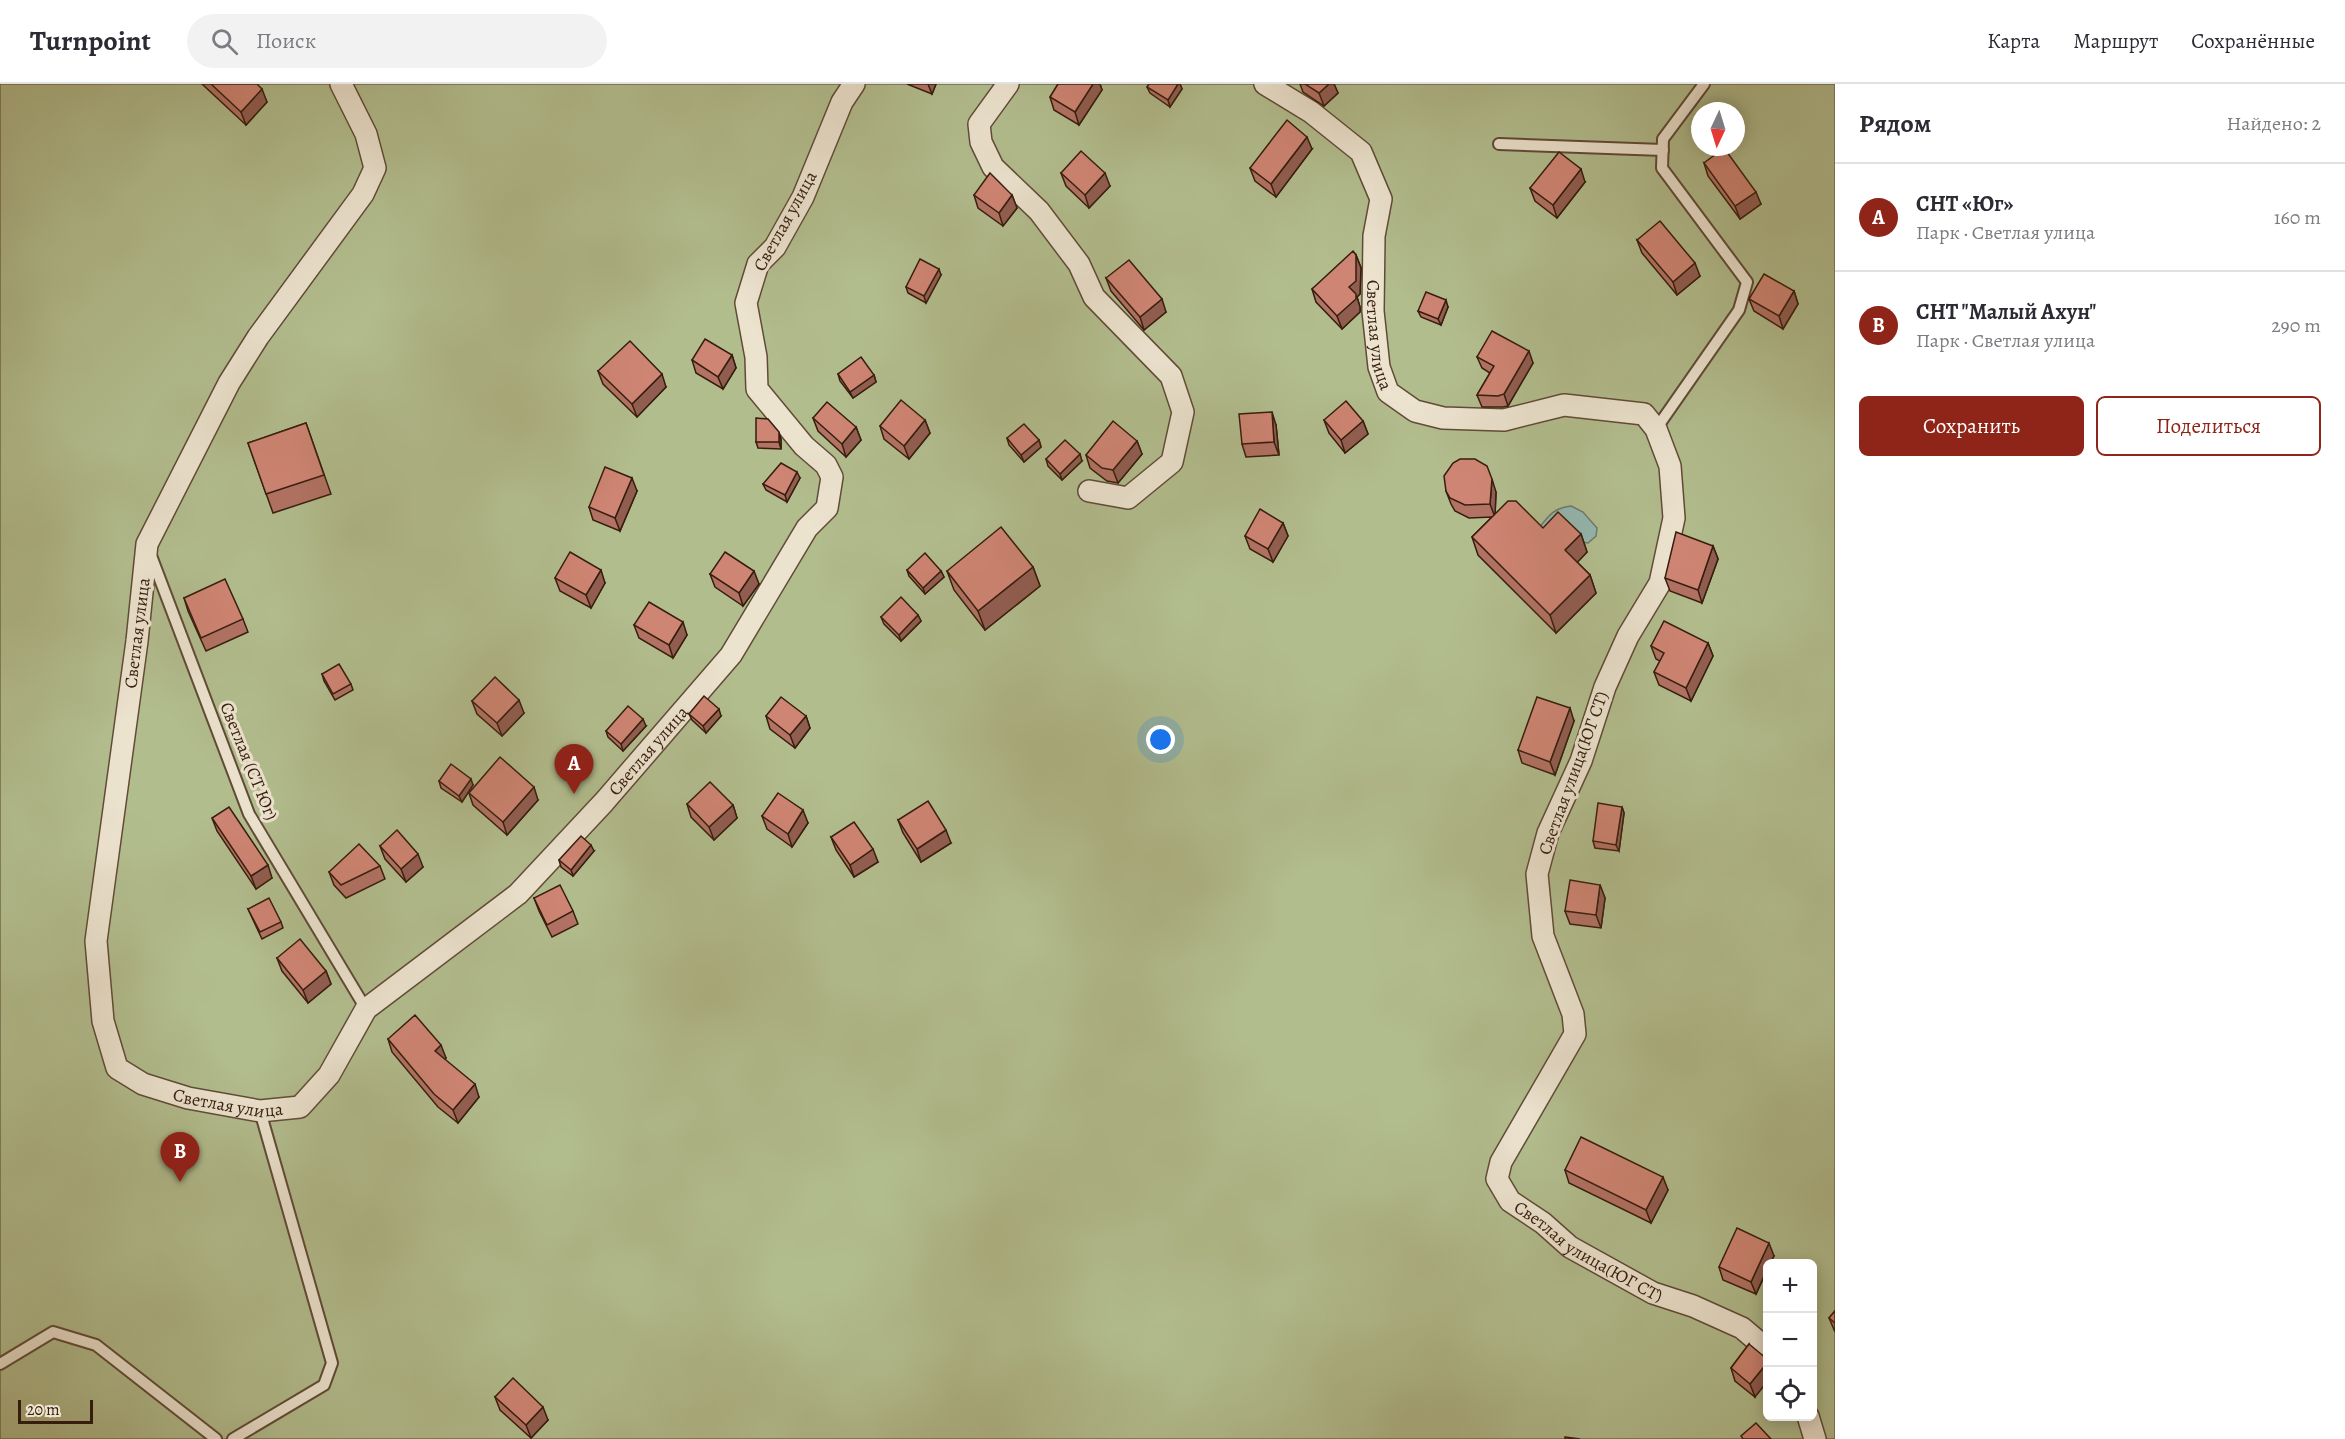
<!DOCTYPE html>
<html lang="ru">
<head>
<meta charset="utf-8">
<style>
  body { margin:0; font-family:Alegreya,serif; background:#f2f2f3; color:#2b2b33 }
  .controls { position:absolute; right:18px; bottom:18px; display:grid; overflow:hidden; border-radius:9px; box-shadow:0 3px 15px #0003 }
  .controls button { width:54px; height:54px; display:grid; place-items:center; padding:0; border:0; border-bottom:2px solid #e1e1e2; background:#fff; color:#2b2b33; font:30px sans-serif }
  .compass { position:absolute; left:1691px; top:18px; width:54px; height:54px; border-radius:50%; background:#fff; box-shadow:0 3px 15px #0003; rotate:184deg }
  .scale { position:absolute; left:18px; bottom:15px; width:75px; box-sizing:border-box; padding-left:6px; border:3px solid #361d0d; border-top:0; font-size:16px; line-height:21px; white-space:nowrap; color:#361d0d; -webkit-text-stroke:4px #ece3cf; paint-order:stroke }
  .you { position:absolute; left:1161px; top:656px; width:21px; height:21px; margin:-15px; border:4px solid #fff; border-radius:50%; background:#1a73e8; box-shadow:0 0 0 9px #1a73e833 }
  .badge { display:grid; place-items:center; width:39px; height:39px; border-radius:50%; background:#8f2418; color:#fff; font-size:20px; font-weight:700 }
  .pin { position:absolute; translate:-50% -50px; filter:drop-shadow(0 2px 3px #0008) }
  .pin::after { content:''; position:absolute; top:32px; width:21px; height:18px; background:inherit; clip-path:polygon(0 0,100% 0,50% 100%) }
  .list { margin:0; padding:0; list-style:none }
  h2 { display:flex; justify-content:space-between; align-items:center; height:78px; margin:0; padding:0 24px; font-size:26px }
  h2 small { font-size:20px; font-weight:400; color:#7c7c81 }
  .list li { display:grid; grid-template-columns:39px 1fr auto; gap:18px; align-items:center; box-sizing:border-box; height:108px; padding:0 24px; border-top:2px solid #e1e1e2 }
  .list b { display:block; font-size:22px; white-space:nowrap }
  .list p { margin:0; font-size:20px; white-space:nowrap; color:#7c7c81 }
  .list em { font-size:20px; font-style:normal; color:#7c7c81 }
  .actions { display:flex; gap:12px; padding:18px 24px }
  .actions a { flex:1; padding:14px 0; border:2px solid #8f2418; border-radius:9px; text-align:center; font-size:21px; color:#8f2418 }
  .actions .main { background:#8f2418; color:#fff }
  .icon { flex:none; width:33px; height:33px; fill:none; stroke:currentColor; stroke-width:2; stroke-linecap:round; stroke-linejoin:round }
  .map { position:relative; flex:none; width:1835px; height:1355px; overflow:hidden }
  header { display:flex; align-items:center; gap:36px; box-sizing:border-box; height:84px; padding:0 30px; background:#fff; border-bottom:2px solid #e1e1e2 }
  header strong { font-size:28px }
  nav { display:flex; gap:33px; margin-inline-start:auto; font-size:21px }
  .search { width:420px; height:54px; background:#f2f2f3; display:flex; align-items:center; gap:15px; box-sizing:border-box; padding:0 21px; border-radius:33px; color:#7c7c81; font-size:22px }
  main { display:flex }
  aside { flex:1; background:#fff }
  .map>svg:first-child { display:block }
  .green { fill:#b2bd8e; stroke:#746d4e; stroke-width:1.5; fill-rule:evenodd }
  .water { fill:#94b8b0; stroke:#6e7a6f; stroke-width:1.5 }
  .lines { fill:none; stroke-linecap:round; stroke-linejoin:round }
  .lane-casing { stroke:#614b37; stroke-width:14 }
  .street-casing { stroke:#614b37; stroke-width:24 }
  .lane { stroke:#ece3cf; stroke-width:10 }
  .street { stroke:#ece3cf; stroke-width:21 }
  .wall { fill:#b27264; stroke:#361d0d; stroke-width:1.5 }
  .shaded-wall { fill:#915d51; stroke:#361d0d; stroke-width:1.5 }
  .building { fill:#cf8574; stroke:#361d0d; stroke-width:1.5 }
  .labels { text-anchor:middle; dominant-baseline:central; stroke-width:6; stroke-linejoin:round; paint-order:stroke }
  .street-label { font-size:18px; fill:#361d0d; stroke:#ece3cf }
</style>
</head>
<body>
<header>
<strong>Turnpoint</strong>
<div class="search"><svg class="icon" aria-label="search" viewBox="0 0 24 24"><circle cx="10" cy="10" r="6"/><path d="M15 15l6 6"/></svg>Поиск</div>
<nav><a>Карта</a><a>Маршрут</a><a>Сохранённые</a></nav>
</header>
<main>
<div class="map">
<svg width="1835" height="1355" viewBox="0 0 1835 1355">
  <rect width="100%" height="100%" fill="#e1d4b5"/>
  <filter id="stains"><feTurbulence type="fractalNoise" baseFrequency=".00333" numOctaves="4"/><feColorMatrix values="0 0 0 0 .2 0 0 0 0 .09 0 0 0 0 .02 0 0 0 .5 -.17"/></filter>
  <radialGradient id="worn" r=".72"><stop offset=".6" stop-color="#630" stop-opacity="0"/><stop offset="1" stop-color="#630" stop-opacity=".3"/></radialGradient>
  <!-- green -->
  <path class="green" d="M0 0H1835V1355H0ZM1700 27H1736V63H1700ZM1768 1180H1812V1332H1768Z"/>
  <!-- water -->
  <path class="water" d="M1571 422 1583 428 1597 444 1596 452 1588 459 1550 455 1539 444C1549 431 1554 424 1571 422Z"/>
  <g class="lines">
    <!-- lane casing -->
    <g class="lane-casing">
      <g id="lane">
        <path d="M1499 60 1663 66"/>
        <path d="M1656 345 1739 226 1747 198 1662 84 1663 55 1704 0"/>
        <path d="M150 469 249 730 366 925"/>
        <path d="M0 1280 53 1248 96 1261 216 1355"/>
        <path d="M233 1355 324 1301 332 1279 260 1027"/>
      </g>
    </g>
    <!-- street casing -->
    <g class="street-casing">
      <g id="street">
        <path id="s1" d="M341 0 366 50 375 84 363 110 258 253 229 299 147 460 137 557 96 857 103 937 117 984 143 1000 188 1014 260 1027 300 1023 329 991 366 925 518 810 604 718 731 571 807 444 827 424 832 393 826 381 804 362 757 305 756 273 746 219 758 180 775 163 803 113 842 18 854 0"/>
        <path d="M1008 0 979 40 981 58 993 83 1039 127 1079 180 1094 213 1171 292 1183 328 1172 378 1128 414 1089 407"/>
        <path id="s2" d="M1265 0 1311 28 1361 68 1381 115 1374 152 1373 227 1379 283 1388 308 1415 327 1443 334 1504 336 1564 321 1644 330 1656 345 1670 382 1674 434 1660 499 1628 552 1605 603 1581 677 1548 749 1537 790 1543 852 1573 930 1575 950 1501 1078 1497 1095 1510 1117 1543 1139 1570 1163 1653 1209 1693 1222 1742 1244 1768 1266"/>
        <path d="M1808 1332 1815 1355"/>
      </g>
    </g>
    <!-- lane -->
    <use href="#lane" class="lane"/>
    <!-- street -->
    <use href="#street" class="street"/>
  </g>
  <!-- wall -->
  <g class="wall">
    <path d="M202 0H257L267 18 246 41Z"/>
    <path d="M907 0H936L932 10Z"/>
    <path d="M1058 0H1100L1102 6 1079 41 1054 26 1050 13Z"/>
    <path d="M1149 0H1180L1182 5 1170 23 1150 9 1147 3Z"/>
    <path d="M1300 0H1334L1338 9 1324 22 1303 8Z"/>
    <path d="M1312 65 1276 113 1255 97 1250 84Z"/>
    <path d="M1704 79 1761 120 1740 135 1708 92Z"/>
    <path d="M1061 89 1110 102 1089 124 1066 102Z"/>
    <path d="M1585 98 1557 134 1535 117 1530 104Z"/>
    <path d="M974 111H1012L1017 124 1003 142 978 124Z"/>
    <path d="M1637 156 1700 192 1677 211 1642 169Z"/>
    <path d="M1356 171 1361 184 1360 210 1357 213 1360 223V228L1342 245 1316 218 1312 205Z"/>
    <path d="M941 191 926 219 908 209 906 203Z"/>
    <path d="M1106 194 1166 228 1144 246 1111 207Z"/>
    <path d="M1794 207 1798 220 1783 245 1754 227 1749 215Z"/>
    <path d="M1448 223 1441 241 1421 233 1418 227Z"/>
    <path d="M732 271 736 284 723 305 696 289 692 276Z"/>
    <path d="M1477 273 1533 279 1508 322 1503 323H1482L1477 311 1490 289 1482 284Z"/>
    <path d="M598 287 666 303 637 333 603 300Z"/>
    <path d="M838 290 874 291 876 298 853 314 840 297Z"/>
    <path d="M813 334 856 343 861 356 846 373 818 347Z"/>
    <path d="M925 336 930 349 909 375 884 355 880 342Z"/>
    <path d="M1324 336 1363 337 1368 350 1345 369 1329 349Z"/>
    <path d="M306 339 331 410 273 429 248 359Z"/>
    <path d="M1276 341 1279 371 1246 373 1242 360Z"/>
    <path d="M1007 354 1039 356 1041 363 1024 378 1009 361Z"/>
    <path d="M781 355V365L758 364 756 358Z"/>
    <path d="M1137 357 1142 370 1118 399 1107 397 1090 384 1086 371Z"/>
    <path d="M1046 375 1082 377 1062 396 1048 382Z"/>
    <path d="M800 394 787 418 766 406 763 400Z"/>
    <path d="M637 407 620 447 593 436 589 423Z"/>
    <path d="M1446 407 1496 408 1495 430 1543 444 1581 450 1587 468 1577 478 1590 491 1596 509 1556 549 1478 471 1472 453 1492 433 1469 434 1455 427 1451 420Z"/>
    <path d="M1283 439 1288 452 1273 478 1250 465 1245 452Z"/>
    <path d="M1713 462 1718 475 1702 519 1670 507 1665 494Z"/>
    <path d="M1033 483 1040 502 985 546 954 506 947 487Z"/>
    <path d="M907 486 941 487 944 493 925 510 909 492Z"/>
    <path d="M710 490 759 500 743 522 715 503Z"/>
    <path d="M555 494 605 499 591 524 560 507Z"/>
    <path d="M184 514 243 535 248 548 206 567 188 527Z"/>
    <path d="M918 531 921 537 901 557 884 540 881 533Z"/>
    <path d="M634 541 687 551 673 574 639 554Z"/>
    <path d="M1708 559 1713 572 1691 617 1659 601 1654 588 1660 577 1656 575 1651 562Z"/>
    <path d="M322 590 351 600 353 606 335 616 324 597Z"/>
    <path d="M472 617 524 629 502 652 477 630Z"/>
    <path d="M689 630 721 632 706 649 692 636Z"/>
    <path d="M766 632H806L810 644 795 664 770 645Z"/>
    <path d="M1574 637 1555 691 1522 679 1518 666Z"/>
    <path d="M646 642 623 667 608 653 606 647Z"/>
    <path d="M439 697 473 701 462 718 441 704Z"/>
    <path d="M469 709 538 716 507 751 473 721Z"/>
    <path d="M687 720 733 721 737 734 714 756 691 733Z"/>
    <path d="M1622 723 1624 729 1619 767 1595 764 1593 757Z"/>
    <path d="M762 732 808 739 792 763 767 745Z"/>
    <path d="M212 734 272 794 256 805 217 747Z"/>
    <path d="M898 736 951 759 921 778 903 749Z"/>
    <path d="M831 753 878 778 854 793 836 766Z"/>
    <path d="M380 762 423 783 406 798 385 775Z"/>
    <path d="M594 767 573 792 561 783 559 776Z"/>
    <path d="M380 782 385 795 346 814 334 801 329 788Z"/>
    <path d="M1600 801 1605 814 1601 844 1570 840 1565 827Z"/>
    <path d="M534 814 573 827 578 840 552 853 539 827Z"/>
    <path d="M248 825 281 838 283 844 262 855Z"/>
    <path d="M277 874 326 887 331 900 308 919 282 887Z"/>
    <path d="M388 955 446 974 445 976 479 1013 458 1039 438 1023 392 968Z"/>
    <path d="M1565 1086 1668 1106 1651 1139 1569 1099Z"/>
    <path d="M1774 1172 1756 1210 1723 1196 1719 1183Z"/>
    <path d="M1835 1227V1248L1829 1234Z"/>
    <path d="M1749 1260 1755 1313 1735 1297 1731 1284Z"/>
    <path d="M495 1313 548 1336 531 1354 500 1326Z"/>
  </g>
  <!-- shaded-wall -->
  <g class="shaded-wall">
    <path d="M928 0H936L932 10Z"/>
    <path d="M1093 0H1100L1102 6 1079 41 1075 28Z"/>
    <path d="M1178 0H1180L1182 5 1170 23 1168 16Z"/>
    <path d="M1329 0H1334L1338 9 1324 22 1319 9Z"/>
    <path d="M262 5 267 18 246 41 241 28Z"/>
    <path d="M1307 53 1312 65 1276 113 1271 100Z"/>
    <path d="M1581 85 1585 98 1557 134 1553 121Z"/>
    <path d="M1105 89 1110 102 1089 124 1085 111Z"/>
    <path d="M1756 108 1761 120 1740 135 1735 122Z"/>
    <path d="M1012 111 1017 124 1003 142 999 129Z"/>
    <path d="M1356 171 1361 184 1360 210 1357 213 1360 223V228L1342 245 1337 232 1349 203Z"/>
    <path d="M1695 179 1700 192 1677 211 1673 198Z"/>
    <path d="M939 185 941 191 926 219 924 212Z"/>
    <path d="M1794 207 1798 220 1783 245 1779 232Z"/>
    <path d="M1162 215 1166 228 1144 246 1140 233Z"/>
    <path d="M1446 216 1448 223 1441 241 1438 235Z"/>
    <path d="M1529 267 1533 279 1508 322 1504 310Z"/>
    <path d="M732 271 736 284 723 305 718 293Z"/>
    <path d="M662 290 666 303 637 333 632 320Z"/>
    <path d="M874 291 876 298 853 314 850 308Z"/>
    <path d="M1272 328 1276 341 1279 371 1274 358Z"/>
    <path d="M925 336 930 349 909 375 904 362Z"/>
    <path d="M1363 337 1368 350 1345 369 1341 356Z"/>
    <path d="M856 343 861 356 846 373 842 360Z"/>
    <path d="M779 348 781 355V365L779 358Z"/>
    <path d="M1039 356 1041 363 1024 378 1021 371Z"/>
    <path d="M1137 357 1142 370 1118 399 1113 386Z"/>
    <path d="M1080 370 1082 377 1062 396 1060 390Z"/>
    <path d="M797 388 800 394 787 418 785 411Z"/>
    <path d="M632 394 637 407 620 447 615 434Z"/>
    <path d="M1492 395 1496 408 1495 433 1490 420Z"/>
    <path d="M1283 439 1288 452 1273 478 1268 465Z"/>
    <path d="M1581 450 1587 468 1572 484 1565 466Z"/>
    <path d="M1713 462 1718 475 1702 519 1698 506Z"/>
    <path d="M1033 483 1040 502 985 546 978 527Z"/>
    <path d="M601 486 605 499 591 524 586 511Z"/>
    <path d="M754 487 759 500 743 522 739 509Z"/>
    <path d="M941 487 944 493 925 510 923 504Z"/>
    <path d="M1590 491 1596 509 1556 549 1550 531Z"/>
    <path d="M918 531 921 537 901 557 899 551Z"/>
    <path d="M683 538 687 551 673 574 669 561Z"/>
    <path d="M1708 559 1713 572 1691 617 1686 604Z"/>
    <path d="M519 616 524 629 502 652 497 639Z"/>
    <path d="M1570 624 1574 637 1555 691 1550 678Z"/>
    <path d="M719 625 721 632 706 649 703 642Z"/>
    <path d="M806 632 810 644 795 664 790 651Z"/>
    <path d="M643 635 646 642 623 667 621 660Z"/>
    <path d="M471 695 473 701 462 718 459 712Z"/>
    <path d="M534 703 538 716 507 751 503 738Z"/>
    <path d="M733 721 737 734 714 756 709 743Z"/>
    <path d="M1622 723 1624 729 1619 767 1616 761Z"/>
    <path d="M803 726 808 739 792 763 788 750Z"/>
    <path d="M946 746 951 759 921 778 917 765Z"/>
    <path d="M591 761 594 767 573 792 571 786Z"/>
    <path d="M873 765 878 778 854 793 850 781Z"/>
    <path d="M418 770 423 783 406 798 401 785Z"/>
    <path d="M268 781 272 794 256 805 251 792Z"/>
    <path d="M1600 801 1605 814 1601 844 1596 831Z"/>
    <path d="M326 887 331 900 308 919 303 906Z"/>
    <path d="M441 961 446 974 439 980 435 967Z"/>
    <path d="M475 1000 479 1013 458 1039 453 1026Z"/>
    <path d="M1663 1093 1668 1106 1651 1139 1646 1126Z"/>
    <path d="M1769 1159 1774 1172 1770 1179H1767V1185L1756 1210 1751 1198Z"/>
    <path d="M1767 1279V1298L1755 1313 1750 1300Z"/>
    <path d="M543 1323 548 1336 531 1354 526 1341Z"/>
  </g>
  <!-- building -->
  <g class="building">
    <path d="M211 0H257L262 5 241 28Z"/>
    <path d="M1058 0H1093L1075 28 1050 13Z"/>
    <path d="M1149 0H1178L1168 16 1147 3Z"/>
    <path d="M1305 0H1329L1319 9Z"/>
    <path d="M1287 36 1307 53 1271 100 1250 84Z"/>
    <path d="M1724 64 1756 108 1735 122 1704 79Z"/>
    <path d="M1081 67 1105 89 1085 111 1061 89Z"/>
    <path d="M1559 68 1581 85 1553 121 1530 104Z"/>
    <path d="M990 89 1012 111 999 129 974 111Z"/>
    <path d="M1660 137 1695 179 1673 198 1637 156Z"/>
    <path d="M1353 167 1356 171V197L1349 203 1356 210V215L1337 232 1312 205Z"/>
    <path d="M920 175 939 185 924 212 906 203Z"/>
    <path d="M1129 176 1162 215 1140 233 1106 194Z"/>
    <path d="M1764 190 1794 207 1779 232 1749 215Z"/>
    <path d="M1426 208 1446 216 1438 235 1418 227Z"/>
    <path d="M1492 247 1529 267 1504 310 1498 312 1477 311 1494 282 1477 273Z"/>
    <path d="M705 255 732 271 718 293 692 276Z"/>
    <path d="M630 257 662 290 632 320 598 287Z"/>
    <path d="M861 273 874 291 850 308 838 290Z"/>
    <path d="M901 316 925 336 904 362 880 342Z"/>
    <path d="M1346 317 1363 337 1341 356 1324 336Z"/>
    <path d="M827 318 856 343 842 360 813 334Z"/>
    <path d="M1272 328 1274 358 1242 360 1239 330Z"/>
    <path d="M756 334 768 335 779 348V358H756Z"/>
    <path d="M1113 337 1137 357 1113 386 1102 384 1086 371Z"/>
    <path d="M306 339 324 391 266 410 248 359Z"/>
    <path d="M1024 340 1039 356 1021 371 1007 354Z"/>
    <path d="M1065 356 1080 370 1060 390 1046 375Z"/>
    <path d="M1460 375H1475L1487 382 1492 395 1490 420 1465 421 1450 414 1446 407 1444 392 1453 379Z"/>
    <path d="M781 379 797 388 785 411 763 400Z"/>
    <path d="M605 383 632 394 615 434 589 423Z"/>
    <path d="M1508 417H1516L1543 444 1558 428 1581 450 1565 466 1590 491 1550 531 1472 453Z"/>
    <path d="M1260 425 1283 439 1268 465 1245 452Z"/>
    <path d="M1001 443 1033 483 978 527 947 487Z"/>
    <path d="M1676 448 1713 462 1698 506 1665 494Z"/>
    <path d="M570 468 601 486 586 511 555 494Z"/>
    <path d="M725 468 754 487 739 509 710 490Z"/>
    <path d="M925 469 941 487 923 504 907 486Z"/>
    <path d="M225 495 243 535 201 554 184 514Z"/>
    <path d="M901 513 918 531 899 551 881 533Z"/>
    <path d="M649 518 683 538 669 561 634 541Z"/>
    <path d="M1664 537 1708 559 1686 604 1654 588 1664 569 1651 562Z"/>
    <path d="M339 580 351 600 333 610 322 590Z"/>
    <path d="M495 593 519 616 497 639 472 617Z"/>
    <path d="M704 612 719 625 703 642 689 630Z"/>
    <path d="M781 613 806 632 790 651 766 632Z"/>
    <path d="M1537 613 1570 624 1550 678 1518 666Z"/>
    <path d="M628 622 643 635 621 660 606 647Z"/>
    <path d="M500 673 534 703 503 738 469 709Z"/>
    <path d="M451 680 471 695 459 712 439 697Z"/>
    <path d="M710 698 733 721 709 743 687 720Z"/>
    <path d="M778 709 803 726 788 750 762 732Z"/>
    <path d="M928 717 946 746 917 765 898 736Z"/>
    <path d="M1598 719 1622 723 1616 761 1593 757Z"/>
    <path d="M229 723 268 781 251 792 212 734Z"/>
    <path d="M854 738 873 765 850 781 831 753Z"/>
    <path d="M397 746 418 770 401 785 380 762Z"/>
    <path d="M581 752 591 761 571 786 559 776Z"/>
    <path d="M359 760 380 782 341 801 329 788Z"/>
    <path d="M1570 796 1600 801 1596 831 1565 827Z"/>
    <path d="M560 801 573 827 547 841 534 814Z"/>
    <path d="M269 814 281 838 260 848 248 825Z"/>
    <path d="M300 855 326 887 303 906 277 874Z"/>
    <path d="M415 931 441 961 435 967 475 1000 453 1026 434 1010 388 955Z"/>
    <path d="M1581 1053 1663 1093 1646 1126 1565 1086Z"/>
    <path d="M1737 1144 1769 1159 1751 1198 1719 1183Z"/>
    <path d="M1835 1227V1239L1829 1234Z"/>
    <path d="M1749 1260 1767 1275V1279L1750 1300 1731 1284Z"/>
    <path d="M513 1294 543 1323 526 1341 495 1313Z"/>
    <path d="M1756 1339 1771 1355H1743L1741 1352Z"/>
    <path d="M1565 1353 1580 1355H1565Z"/>
  </g>
  <g class="labels">
    <!-- street labels -->
    <g class="street-label">
      <text transform="translate(785 137) rotate(-61)">Светлая улица</text>
      <text stroke="none"><textPath href="#s2" startOffset="306">Светлая улица</textPath></text>
      <text transform="translate(137 549) rotate(-83)">Светлая улица</text>
      <text stroke="none"><textPath href="#s1" startOffset="1756">Светлая улица</textPath></text>
      <text transform="translate(249 677) rotate(68)">Светлая (СТ Юг)</text>
      <text transform="translate(1573 689) rotate(-70)">Светлая улица(ЮГ СТ)</text>
      <text stroke="none"><textPath href="#s1" startOffset="1180">Светлая улица</textPath></text>
      <text stroke="none"><textPath href="#s2" startOffset="1575">Светлая улица(ЮГ СТ)</textPath></text>
    </g>
  </g>
  <rect width="100%" height="100%" filter="url(#stains)"/>
  <rect width="100%" height="100%" fill="url(#worn)"/>
</svg>
<div class="controls">
<button>+</button>
<button>−</button>
<button><svg class="icon" aria-label="locate" viewBox="0 0 24 24"><circle cx="12" cy="12" r="6"/><path d="M12 2v4M12 18v4M2 12h4M18 12h4"/></svg></button>
</div>
<svg class="compass" viewBox="-18 -18 36 36"><path d="M0-13l5 13h-10z" fill="#e53935"/><path d="M0 13l5-13h-10z" fill="#7c7c81"/></svg>
<div class="scale">20 m</div>
<div class="you"></div>
<div class="pin badge" style="left:574px;top:710px">A</div>
<div class="pin badge" style="left:180px;top:1098px">B</div>
</div>
<aside>
<h2>Рядом<small>Найдено: 2</small></h2>
<ul class="list">
<li><span class="badge">A</span><div><b>СНТ «Юг»</b><p>Парк · Светлая улица</p></div><em>160 m</em></li>
<li><span class="badge">B</span><div><b>СНТ &quot;Малый Ахун&quot;</b><p>Парк · Светлая улица</p></div><em>290 m</em></li>
</ul>
<div class="actions"><a class="main">Сохранить</a><a>Поделиться</a></div>
</aside>
</main>
</body>
</html>
